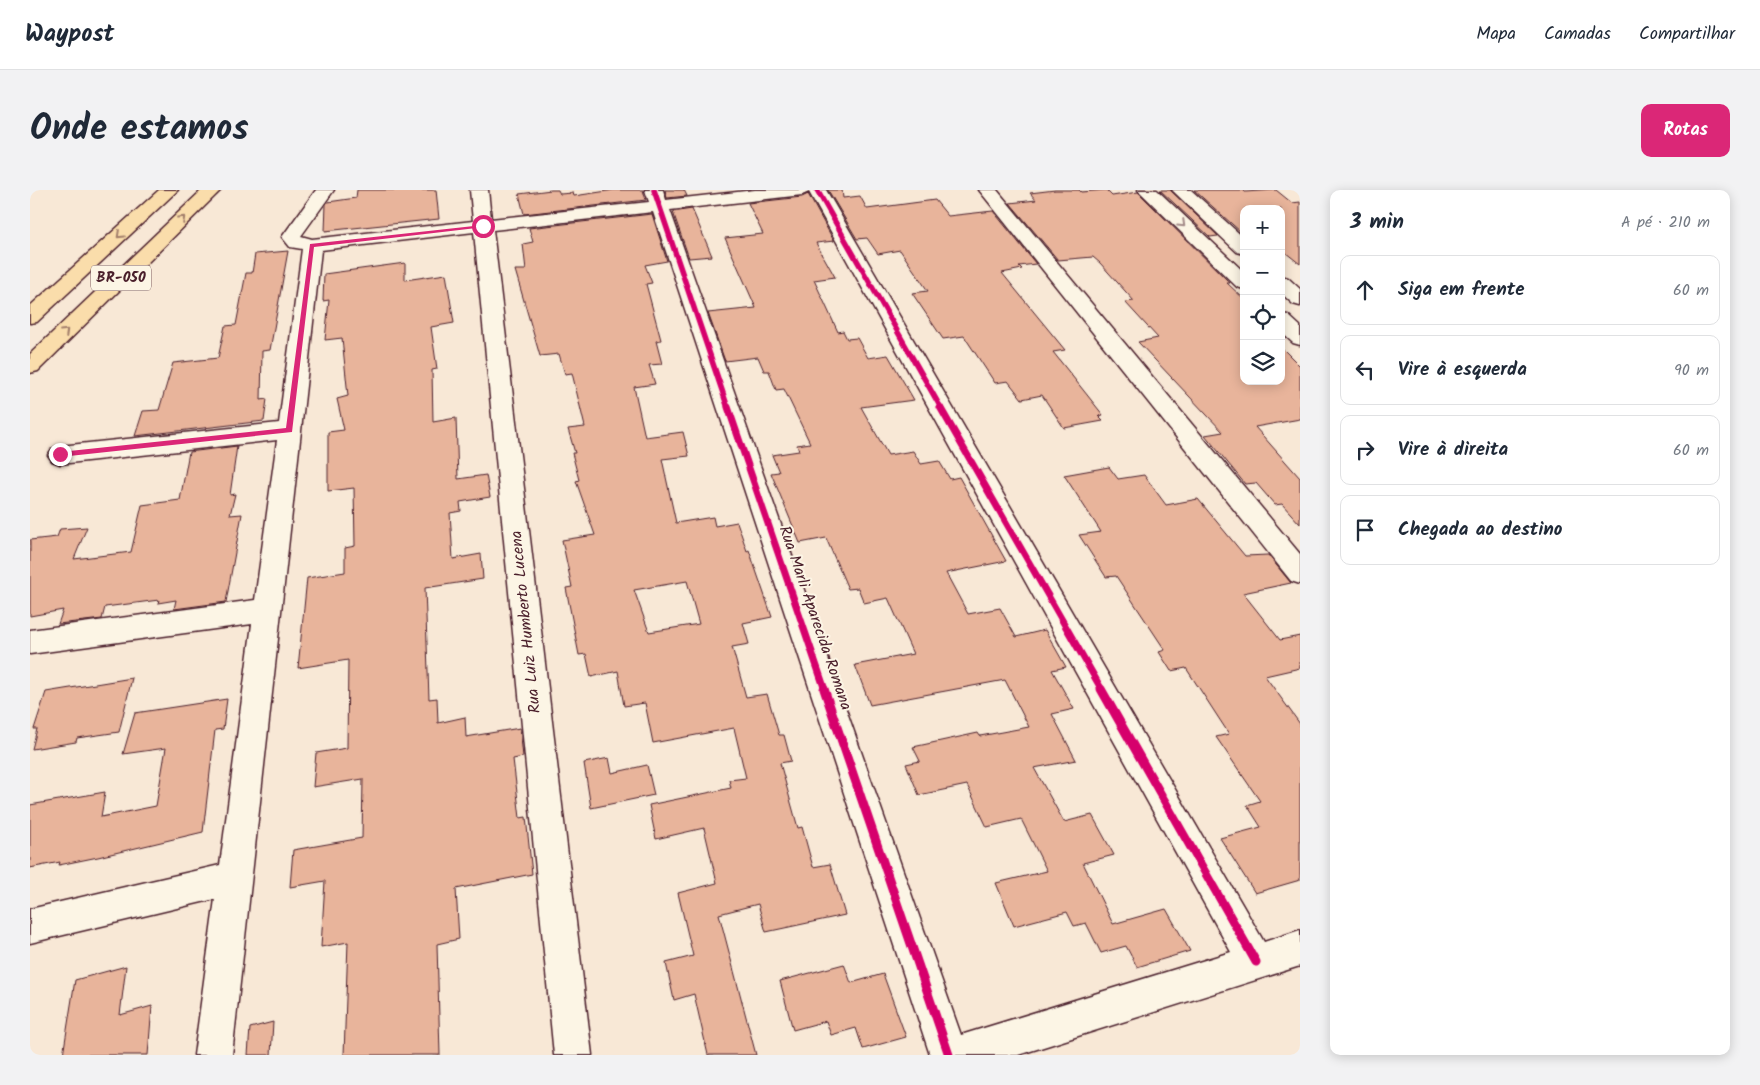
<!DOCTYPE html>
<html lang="pt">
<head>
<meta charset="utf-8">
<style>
  body { margin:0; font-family:Kalam,sans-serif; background:#f2f2f3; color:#1f2937 }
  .controls { position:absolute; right:15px; top:15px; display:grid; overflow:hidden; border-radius:10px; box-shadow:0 2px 12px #0003 }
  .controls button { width:45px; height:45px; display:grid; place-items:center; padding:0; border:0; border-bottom:1px solid #e0e1e3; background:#fff; color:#1f2937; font:25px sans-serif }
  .stop { position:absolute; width:15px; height:15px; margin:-11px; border:4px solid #db2777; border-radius:50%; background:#fff }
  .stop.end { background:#db2777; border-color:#fff; box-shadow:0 1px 5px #0008 }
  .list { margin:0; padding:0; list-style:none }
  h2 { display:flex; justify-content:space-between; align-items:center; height:65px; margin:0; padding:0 20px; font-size:21px }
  h2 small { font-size:16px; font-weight:400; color:#747a83 }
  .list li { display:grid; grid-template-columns:32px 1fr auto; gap:15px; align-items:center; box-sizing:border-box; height:70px; margin:0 10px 10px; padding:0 10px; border:1px solid #e0e1e3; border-radius:10px }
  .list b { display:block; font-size:19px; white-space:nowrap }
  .list em { font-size:16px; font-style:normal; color:#747a83 }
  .icon { flex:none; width:28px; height:28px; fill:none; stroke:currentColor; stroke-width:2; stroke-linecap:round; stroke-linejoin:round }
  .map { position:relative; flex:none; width:1270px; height:865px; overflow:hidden; border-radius:10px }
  header { display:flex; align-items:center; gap:30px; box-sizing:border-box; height:70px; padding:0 25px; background:#fff; border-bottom:1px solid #e0e1e3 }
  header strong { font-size:24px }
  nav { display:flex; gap:28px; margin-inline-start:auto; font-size:18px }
  .intro { display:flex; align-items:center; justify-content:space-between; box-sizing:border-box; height:120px; padding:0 30px }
  h1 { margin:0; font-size:35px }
  .button { padding:12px 22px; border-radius:10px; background:#db2777; color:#fff; font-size:18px; font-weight:700 }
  main { display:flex; gap:30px; padding:0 30px }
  aside { flex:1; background:#fff; border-radius:10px; box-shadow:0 2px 12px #0003 }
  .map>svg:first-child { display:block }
  .building { fill:#e8b49b; stroke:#4a1f2b; fill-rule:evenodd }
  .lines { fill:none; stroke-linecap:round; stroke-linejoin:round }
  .minor-casing { stroke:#4a1f2b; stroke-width:3 }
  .highway-casing { stroke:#4a1f2b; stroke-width:3 }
  .minor { fill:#fcf5e5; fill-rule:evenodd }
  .highway { fill:#faddab; fill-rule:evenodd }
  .cycleway-far2-casing { stroke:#fcf5e5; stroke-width:8 }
  .cycleway-far1-casing { stroke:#fcf5e5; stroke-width:10 }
  .cycleway-casing { stroke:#fcf5e5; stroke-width:12 }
  .cycleway-far2 { stroke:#d6006c; stroke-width:5.5 }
  .cycleway-far1 { stroke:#d6006c; stroke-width:7 }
  .cycleway { stroke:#d6006c; stroke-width:9 }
  .oneway { stroke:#a27e6b }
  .oneway2 { stroke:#a38a88 }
  .route { fill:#db2777 }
  .labels { text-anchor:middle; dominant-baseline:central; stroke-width:4; stroke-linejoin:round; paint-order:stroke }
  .shield { fill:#fcf5e5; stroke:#7f5f63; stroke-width:1 }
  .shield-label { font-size:15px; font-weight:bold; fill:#4a1f2b }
  .street-label { font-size:16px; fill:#4a1f2b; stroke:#fcf5e5 }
</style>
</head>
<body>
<header>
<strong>Waypost</strong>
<nav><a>Mapa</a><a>Camadas</a><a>Compartilhar</a></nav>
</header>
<div class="intro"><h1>Onde estamos</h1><a class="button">Rotas</a></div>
<main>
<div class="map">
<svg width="1270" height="865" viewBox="0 0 1270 865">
  <rect width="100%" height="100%" fill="#f8e8d6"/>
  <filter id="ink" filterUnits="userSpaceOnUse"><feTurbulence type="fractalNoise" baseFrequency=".02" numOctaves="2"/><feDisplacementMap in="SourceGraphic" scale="10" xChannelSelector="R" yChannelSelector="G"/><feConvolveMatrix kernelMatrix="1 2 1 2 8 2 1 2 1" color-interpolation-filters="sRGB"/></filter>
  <g filter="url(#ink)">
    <!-- building -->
    <g class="building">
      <path d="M327 0H406L409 29 295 41 296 14 298 12 326 8Z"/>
      <path d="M521 0H528L530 4 543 3 544 6 584 0H613L616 10 494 24 489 4Z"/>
      <path d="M635 0H654L657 6 637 8Z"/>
      <path d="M798 0H812L813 8 830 6 837 19 905 10 918 26 963 21 1006 74 989 76 992 79 972 83 1035 160 1023 162 1073 225 1068 226 1073 231 1034 238 1012 205 992 209 978 191 965 193 934 146 913 149 882 103 898 101 870 60 848 64 837 48 827 49Z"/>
      <path d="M1025 0H1049L1051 2 1076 0 1082 6 1108 2 1200 93H1197L1214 109V191H1251V157L1270 176V229L1225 237 1270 288V334L1252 314 1245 315 1226 293 1215 294 1175 245 1193 242 1108 152 1128 148 1095 112 1104 111 1070 73 1063 67 1028 70 980 13 1006 10 1000 3Z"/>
      <path d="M1130 0H1140L1188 46 1180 47Z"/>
      <path d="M1164 0H1213L1215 2 1246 0 1262 13 1270 12V74L1251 59V19H1214V43H1212Z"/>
      <path d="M778 4 804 51 786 53 805 87 784 90 808 142 813 141 817 149 827 148 838 168 858 165 884 210 831 217 858 265 883 261 891 274 909 271 920 289 929 287 976 371 916 383 938 424 970 418 986 447 1015 440 1036 477 1022 480 1044 519 1022 524 1046 570 1004 578 1034 632 1062 625 1084 665 1053 673 1083 734 1136 719 1160 761 1107 777 1096 756 1071 763 1056 733 1044 736 1037 722 984 736 966 693 1017 681 991 629 957 637 937 595 889 605 876 574 890 571 883 557 948 543 950 546 999 537 975 490 840 515 825 475 883 464 858 408 834 413 828 398 818 399 796 348 770 353 741 283 749 282 742 265 769 261 767 255 780 253 754 199 746 200 739 181H734L728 167 695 171 678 123 726 118 695 48 733 44 718 13 772 7Z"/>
      <path d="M662 19 682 66 659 68 643 22Z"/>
      <path d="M622 24 637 71 615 75 622 93 616 94 631 150 626 151 632 174 619 175 625 194 604 197 615 247 653 242 659 266 632 269 646 333 683 327 685 336 707 332 717 361 719 360 742 427 713 433 719 454 702 457 716 507 737 504 749 545H754L761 571 750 573 768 638 772 637 783 677 800 674 815 725 736 742 728 714 689 724 726 865H678L664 804 644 810 636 773 663 766 648 703 687 693 674 638 626 649 619 615 701 598 699 590 716 588 704 538 623 553 615 513 594 516 588 481 561 487 556 464 549 465 536 398 542 397 532 350 565 345 546 291 549 290 542 263H545L538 239 555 237 542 183 535 184 529 164 510 166 485 80H496L493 54 503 52 499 38ZM657 391 669 434 619 442 604 400Z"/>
      <path d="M258 61 240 160 232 161 231 210 237 209 234 231 105 246 113 221 129 220 143 173 188 168 195 136 206 135 216 83H222L225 64Z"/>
      <path d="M375 73V90L416 84 424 133 401 137 407 179 402 180 403 232 426 228 428 289 456 285 460 307 430 312 431 321 420 323 423 369 451 364 453 389 395 398 399 509 407 508 408 533 435 527 436 547 490 538 493 567 483 569 490 628 496 627 502 684 426 699 429 749 407 754 410 865H314L318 752 291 757 295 691 260 697 263 660 332 648 333 589 283 597 286 563 317 558 318 470 268 478 277 388 315 382V358L325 356 324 298 298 301V242L314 240 307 209 318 206 312 148 295 150 299 110 293 111 294 84Z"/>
      <path d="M207 256 200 305 205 304 200 325 212 324 196 412 144 419 146 410 128 413 129 410 75 417 72 429 28 434 33 420 0 426V350L27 347 30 339 57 337 44 369 101 362 112 315 150 310 159 262Z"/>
      <path d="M1079 277 1088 289 1114 285 1136 315 1168 309 1215 366 1238 365 1261 393 1213 403 1250 450 1270 446V478L1235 486 1270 534V690L1225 703 1190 648 1231 637 1217 615 1230 611 1186 547 1199 544 1156 478 1141 481 1129 462 1135 460 1086 386 1076 387 1049 345 1071 342 1034 285Z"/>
      <path d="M102 488 89 542 47 548 46 552 2 559 7 539H4L16 502Z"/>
      <path d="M197 509 193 539 185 540 173 642 68 667 29 675 30 672 0 678V615L75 602 71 627 126 616 136 558 93 564 105 523Z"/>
      <path d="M579 568 582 583 617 575 624 605 561 618 554 573Z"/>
      <path d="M814 774 821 793 853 784 876 847 833 859 826 838 801 845 796 831 763 840 750 791Z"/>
      <path d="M96 776 90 825 122 816 118 865H33L45 790Z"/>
      <path d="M243 832 241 865H218L220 838Z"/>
    </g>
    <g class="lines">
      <!-- minor casing -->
      <g class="minor-casing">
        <g id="minor">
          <path d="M286 0H304L271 46 282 49 443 31 440 0H458L461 29 619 12 615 0H633L636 10 725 0H796L1234 752 1270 740V776L988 865H900L623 22 463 40 562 865H524L444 42 291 60 202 865H164L185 709 0 753V719L190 675 222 434 0 464V440L225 410 247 250 30 274 22 271 18 265 22 259 30 256 249 233 272 59 260 57 252 47ZM779 2 1201 762 931 845 640 20 772 5Z"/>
          <path d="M949 0H967L1270 364V394L1261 391Z"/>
          <path d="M1108 0H1127L1214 82V99L1207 97Z"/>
          <path d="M1142 0H1161L1214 48V64L1207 62Z"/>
          <path d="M1251 86 1258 88 1270 99V116L1263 114 1251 103Z"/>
          <path d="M1251 124 1258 125 1270 136V155L1263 153 1251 142Z"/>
        </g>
      </g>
      <!-- highway casing -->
      <g class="highway-casing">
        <g id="highway">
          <path d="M129 0H148L7 132 0 133V116Z"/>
          <path d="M172 0H191L8 181 0 183V164Z"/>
        </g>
      </g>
      <!-- minor -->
      <use href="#minor" class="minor"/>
      <!-- highway -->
      <use href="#highway" class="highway"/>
      <!-- cycleway-far2 casing -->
      <g class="cycleway-far2-casing">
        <g id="cycleway-far2">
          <path d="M624 0 698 218"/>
          <path d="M787 0 911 218"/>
        </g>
      </g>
      <!-- cycleway-far1 casing -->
      <g class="cycleway-far1-casing">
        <g id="cycleway-far1">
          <path d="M698 217 795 500"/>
          <path d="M910 217 1072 500"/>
        </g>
      </g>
      <!-- cycleway casing -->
      <g class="cycleway-casing">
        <g id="cycleway">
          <path d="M794 499 919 865"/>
          <path d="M1071 499 1226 772"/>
        </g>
      </g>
      <!-- cycleway-far2 -->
      <use href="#cycleway-far2" class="cycleway-far2"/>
      <!-- cycleway-far1 -->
      <use href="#cycleway-far1" class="cycleway-far1"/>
      <!-- cycleway -->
      <use href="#cycleway" class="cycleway"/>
    </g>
    <!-- one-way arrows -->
    <defs><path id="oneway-chevron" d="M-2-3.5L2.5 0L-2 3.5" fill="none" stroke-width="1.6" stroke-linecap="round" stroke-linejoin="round" transform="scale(1.25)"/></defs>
    <g class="oneway">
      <use href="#oneway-chevron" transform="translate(152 29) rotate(-44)"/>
      <use href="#oneway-chevron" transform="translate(90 45) rotate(137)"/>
      <use href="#oneway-chevron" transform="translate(35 142) rotate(-44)"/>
    </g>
    <use class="oneway2" href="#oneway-chevron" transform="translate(1152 34) rotate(44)"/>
  </g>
  <!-- route -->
  <path class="route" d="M453 35 455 37 284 57 262 242 30 267 27 264 30 262 256 238 280 54Z"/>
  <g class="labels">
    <!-- shield labels -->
    <rect class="shield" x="61" y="75.5" width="60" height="25" rx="4"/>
    <g class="shield-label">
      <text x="91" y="88">BR-050</text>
    </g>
    <!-- street labels -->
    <g class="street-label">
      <text transform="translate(785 428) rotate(71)">Rua Marli Aparecida Romana</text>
      <text transform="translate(496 432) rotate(-96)">Rua Luiz Humberto Lucena</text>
    </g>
  </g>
</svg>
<div class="controls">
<button>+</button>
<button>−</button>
<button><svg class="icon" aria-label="locate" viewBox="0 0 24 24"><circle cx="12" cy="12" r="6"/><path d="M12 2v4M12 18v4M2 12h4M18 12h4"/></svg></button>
<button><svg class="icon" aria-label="layers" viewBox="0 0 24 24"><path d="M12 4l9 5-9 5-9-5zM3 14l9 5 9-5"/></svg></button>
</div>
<div class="stop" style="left:453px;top:36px"></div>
<div class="stop end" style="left:30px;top:264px"></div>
</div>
<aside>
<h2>3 min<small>A pé · 210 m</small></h2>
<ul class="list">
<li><svg class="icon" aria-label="ahead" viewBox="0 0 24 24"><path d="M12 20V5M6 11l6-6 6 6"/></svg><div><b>Siga em frente</b></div><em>60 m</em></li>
<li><svg class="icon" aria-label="left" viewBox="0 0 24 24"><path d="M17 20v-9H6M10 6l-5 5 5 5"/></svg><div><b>Vire à esquerda</b></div><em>90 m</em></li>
<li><svg class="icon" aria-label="right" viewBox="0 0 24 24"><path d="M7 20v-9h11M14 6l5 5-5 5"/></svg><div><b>Vire à direita</b></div><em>60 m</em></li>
<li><svg class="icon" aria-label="arrive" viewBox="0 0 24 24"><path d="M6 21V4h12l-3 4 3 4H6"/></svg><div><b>Chegada ao destino</b></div></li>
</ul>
</aside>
</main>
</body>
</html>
